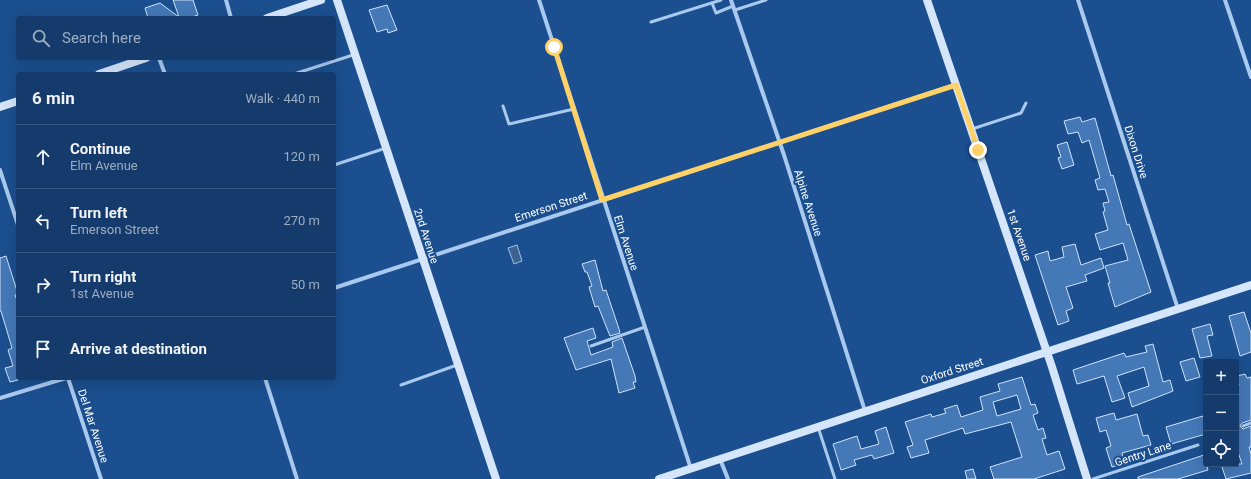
<!DOCTYPE html>
<html lang="en">
<head>
<meta charset="utf-8">
<style>
  body { margin:0; font-family:Roboto,sans-serif; background:#1d4271; color:#f1f3f6 }
  .controls { position:absolute; right:12px; bottom:12px; display:grid; overflow:hidden; border-radius:4px; box-shadow:0 4px 16px #0002 }
  .controls button { width:36px; height:36px; display:grid; place-items:center; padding:0; border:0; border-bottom:1px solid #33557e; background:#143b6b; color:#f1f3f6; font:20px sans-serif }
  .stop { position:absolute; width:12px; height:12px; margin:-9px; border:3px solid #ffd166; border-radius:50%; background:#fff }
  .stop.end { background:#ffd166; border-color:#fff; box-shadow:0 1px 4px #0008 }
  .list { margin:0; padding:0; list-style:none }
  h2 { display:flex; justify-content:space-between; align-items:center; height:52px; margin:0; padding:0 16px; font-size:17px }
  h2 small { font-size:13px; font-weight:400; color:#9dadc1 }
  .list li { display:grid; grid-template-columns:26px 1fr auto; gap:12px; align-items:center; box-sizing:border-box; height:64px; padding:0 16px; border-top:1px solid #33557e }
  .list b { display:block; font-size:15px; white-space:nowrap }
  .list p { margin:0; font-size:13px; white-space:nowrap; color:#9dadc1 }
  .list em { font-size:13px; font-style:normal; color:#9dadc1 }
  .icon { flex:none; width:22px; height:22px; fill:none; stroke:currentColor; stroke-width:2; stroke-linecap:round; stroke-linejoin:round }
  .map { position:relative; flex:none; width:1251px; height:479px; overflow:hidden }
  .search { position:absolute; background:#143b6b; box-shadow:0 4px 16px #0002; left:16px; top:16px; width:320px; height:44px; display:flex; align-items:center; gap:10px; box-sizing:border-box; padding:0 14px; border-radius:4px; color:#9dadc1; font-size:15px }
  .panel { position:absolute; background:#143b6b; box-shadow:0 4px 16px #0002; left:16px; top:72px; width:320px; height:308px; border-radius:4px }
  .map>svg:first-child { display:block }
  .water { fill:#3c6290; stroke:#9cc4f0 }
  .building { fill:#4478b7; stroke:#cfe3fa; fill-rule:evenodd }
  .lines { fill:none; stroke-linecap:round; stroke-linejoin:round }
  .lane { stroke:#a9c9ee; stroke-width:3 }
  .street { stroke:#a9c9ee; stroke-width:4 }
  .secondary { stroke:#d6e6fa; stroke-width:8 }
  .route { stroke:#ffd166; stroke-width:5 }
  .labels { text-anchor:middle; dominant-baseline:central; stroke-width:4; stroke-linejoin:round; paint-order:stroke }
  .street-label { font-size:11px; fill:#fff; stroke:#1b4f8f }
</style>
</head>
<body>
<div class="map">
<svg width="1251" height="479" viewBox="0 0 1251 479">
  <rect width="100%" height="100%" fill="#1b4f8f"/>
  <!-- water -->
  <path class="water" d="M517 245 522 261 514 264 508 248Z"/>
  <!-- building -->
  <g class="building">
    <path d="M173 0H193L198 15 189 18H148L145 8 160 3 179 17Z"/>
    <path d="M387 5 397 30 388 33 387 29 377 32 369 10Z"/>
    <path d="M1080 117 1082 122 1095 118 1111 176 1113 175 1127 225 1129 224 1151 292 1115 307 1108 283H1110L1105 266 1128 260 1123 243 1100 250 1095 234 1108 230 1103 212 1105 211 1103 203 1109 202 1105 189 1098 190 1095 180 1100 178 1089 140 1082 143 1078 132 1068 134 1064 121Z"/>
    <path d="M1067 142 1074 165 1062 169 1058 158 1061 157 1057 145Z"/>
    <path d="M1075 244 1081 265 1101 258 1104 268 1085 275 1087 281 1066 287 1073 308 1066 311 1069 321 1058 325 1035 255 1048 251 1050 261 1064 257 1062 247Z"/>
    <path d="M6 256 18 294 15 295 18 303V380L10 382 5 368 13 366 8 350 12 348 1 311H0V258Z"/>
    <path d="M595 260 603 291 606 290 619 329 620 333 610 336 598 306 595 307 589 287 592 286 587 272H585L582 264Z"/>
    <path d="M1244 312 1251 333V352L1240 356 1229 316Z"/>
    <path d="M1210 324 1213 335 1207 336 1212 356 1200 358 1192 329Z"/>
    <path d="M593 328 596 338 587 341 591 355 613 347 612 342 622 338 635 376 636 382H633L635 388 619 393 611 359 576 370 564 338Z"/>
    <path d="M1153 344 1163 382 1170 380 1173 391 1132 407 1128 393 1149 386 1144 367 1117 376 1125 398 1112 402 1104 376 1077 384 1073 370 1124 353 1126 357 1147 352 1145 346Z"/>
    <path d="M1194 358 1200 377 1186 381 1180 362Z"/>
    <path d="M1245 374 1247 378 1251 377V420L1242 423 1240 426 1243 429 1251 426V447H1249L1251 454V473L1226 479 1221 464H1242L1236 446V386L1239 385 1237 376Z"/>
    <path d="M1022 377 1031 405 1035 404 1038 413 1033 415 1038 430 1043 428 1046 438 1042 439 1047 455 1059 451 1065 469 1034 479H994L990 467 1022 457 1011 422 965 434 963 428 925 440 929 453 911 458 907 447 913 445 905 422 931 414 932 417 946 413 944 409 957 405 961 417 983 410 980 397 1000 391 998 384ZM1017 395 1021 409 997 416 993 402Z"/>
    <path d="M1114 413 1116 420 1137 414 1143 436 1148 435 1151 445 1122 453 1125 463 1112 467 1106 448 1111 446 1106 430 1100 432 1096 418Z"/>
    <path d="M1203 416 1206 434 1171 444 1166 427Z"/>
    <path d="M886 427 894 453 874 459 872 455 854 460 856 465 841 470 833 444 857 436 861 449 879 444 875 431Z"/>
    <path d="M1204 455 1208 470 1178 479H1138V477Z"/>
    <path d="M973 469 976 479H967L965 471Z"/>
  </g>
  <g class="lines">
    <!-- lane -->
    <g class="lane">
      <path d="M712 3 716 13 733 6"/>
      <path d="M735 10 766 0"/>
      <path d="M651 22 721 0"/>
      <path d="M294 74 353 55"/>
      <path d="M503 106 509 124 574 109"/>
      <path d="M972 129 1021 113 1026 103"/>
      <path d="M334 165 386 148"/>
      <path d="M591 346 645 327"/>
      <path d="M401 385 457 365"/>
      <path d="M1243 426 1251 423"/>
      <path d="M818 427 835 479"/>
      <path d="M1093 479 1198 445"/>
    </g>
    <!-- street -->
    <g class="street">
      <path d="M226 0 231 18"/>
      <path d="M539 0 691 469"/>
      <path d="M731 0 784 155 865 411"/>
      <path d="M1078 0 1178 309"/>
      <path d="M1225 0 1251 77"/>
      <path d="M159 58 165 74"/>
      <path d="M0 170 18 225"/>
      <path d="M334 288 955 85"/>
      <path d="M68 378 101 479"/>
      <path d="M265 378 297 479"/>
      <path d="M0 398 66 378"/>
      <path d="M720 459 728 479"/>
    </g>
    <!-- secondary -->
    <g class="secondary">
      <path d="M337 0 496 479"/>
      <path d="M927 0 1052 367 1087 479"/>
      <path d="M267 18 321 0"/>
      <path d="M99 74 146 58"/>
      <path d="M0 107 18 101"/>
      <path d="M659 479 1251 285"/>
    </g>
  </g>
  <g class="lines">
    <!-- route -->
    <path class="route" d="M554 47 602 200 956 85 978 150"/>
  </g>
  <g class="labels">
    <!-- street labels -->
    <g class="street-label">
      <text transform="translate(1136 152) rotate(72)">Dixon Drive</text>
      <text transform="translate(808 203) rotate(72)">Alpine Avenue</text>
      <text transform="translate(551 207) rotate(-18)">Emerson Street</text>
      <text transform="translate(1019 235) rotate(71)">1st Avenue</text>
      <text transform="translate(426 236) rotate(72)">2nd Avenue</text>
      <text transform="translate(626 243) rotate(72)">Elm Avenue</text>
      <text transform="translate(952 371) rotate(-18)">Oxford Street</text>
      <text transform="translate(93 426) rotate(72)">Del Mar Avenue</text>
      <text transform="translate(1143 454) rotate(-18)">Gentry Lane</text>
    </g>
  </g>
</svg>
<div class="controls">
<button>+</button>
<button>−</button>
<button><svg class="icon" aria-label="locate" viewBox="0 0 24 24"><circle cx="12" cy="12" r="6"/><path d="M12 2v4M12 18v4M2 12h4M18 12h4"/></svg></button>
</div>
<div class="stop" style="left:554px;top:47px"></div>
<div class="stop end" style="left:978px;top:150px"></div>
<div class="search"><svg class="icon" aria-label="search" viewBox="0 0 24 24"><circle cx="10" cy="10" r="6"/><path d="M15 15l6 6"/></svg>Search here</div>
<section class="panel">
<h2>6 min<small>Walk · 440 m</small></h2>
<ul class="list">
<li><svg class="icon" aria-label="ahead" viewBox="0 0 24 24"><path d="M12 20V5M6 11l6-6 6 6"/></svg><div><b>Continue</b><p>Elm Avenue</p></div><em>120 m</em></li>
<li><svg class="icon" aria-label="left" viewBox="0 0 24 24"><path d="M17 20v-9H6M10 6l-5 5 5 5"/></svg><div><b>Turn left</b><p>Emerson Street</p></div><em>270 m</em></li>
<li><svg class="icon" aria-label="right" viewBox="0 0 24 24"><path d="M7 20v-9h11M14 6l5 5-5 5"/></svg><div><b>Turn right</b><p>1st Avenue</p></div><em>50 m</em></li>
<li><svg class="icon" aria-label="arrive" viewBox="0 0 24 24"><path d="M6 21V4h12l-3 4 3 4H6"/></svg><div><b>Arrive at destination</b></div></li>
</ul>
</section>
</div>
</body>
</html>
